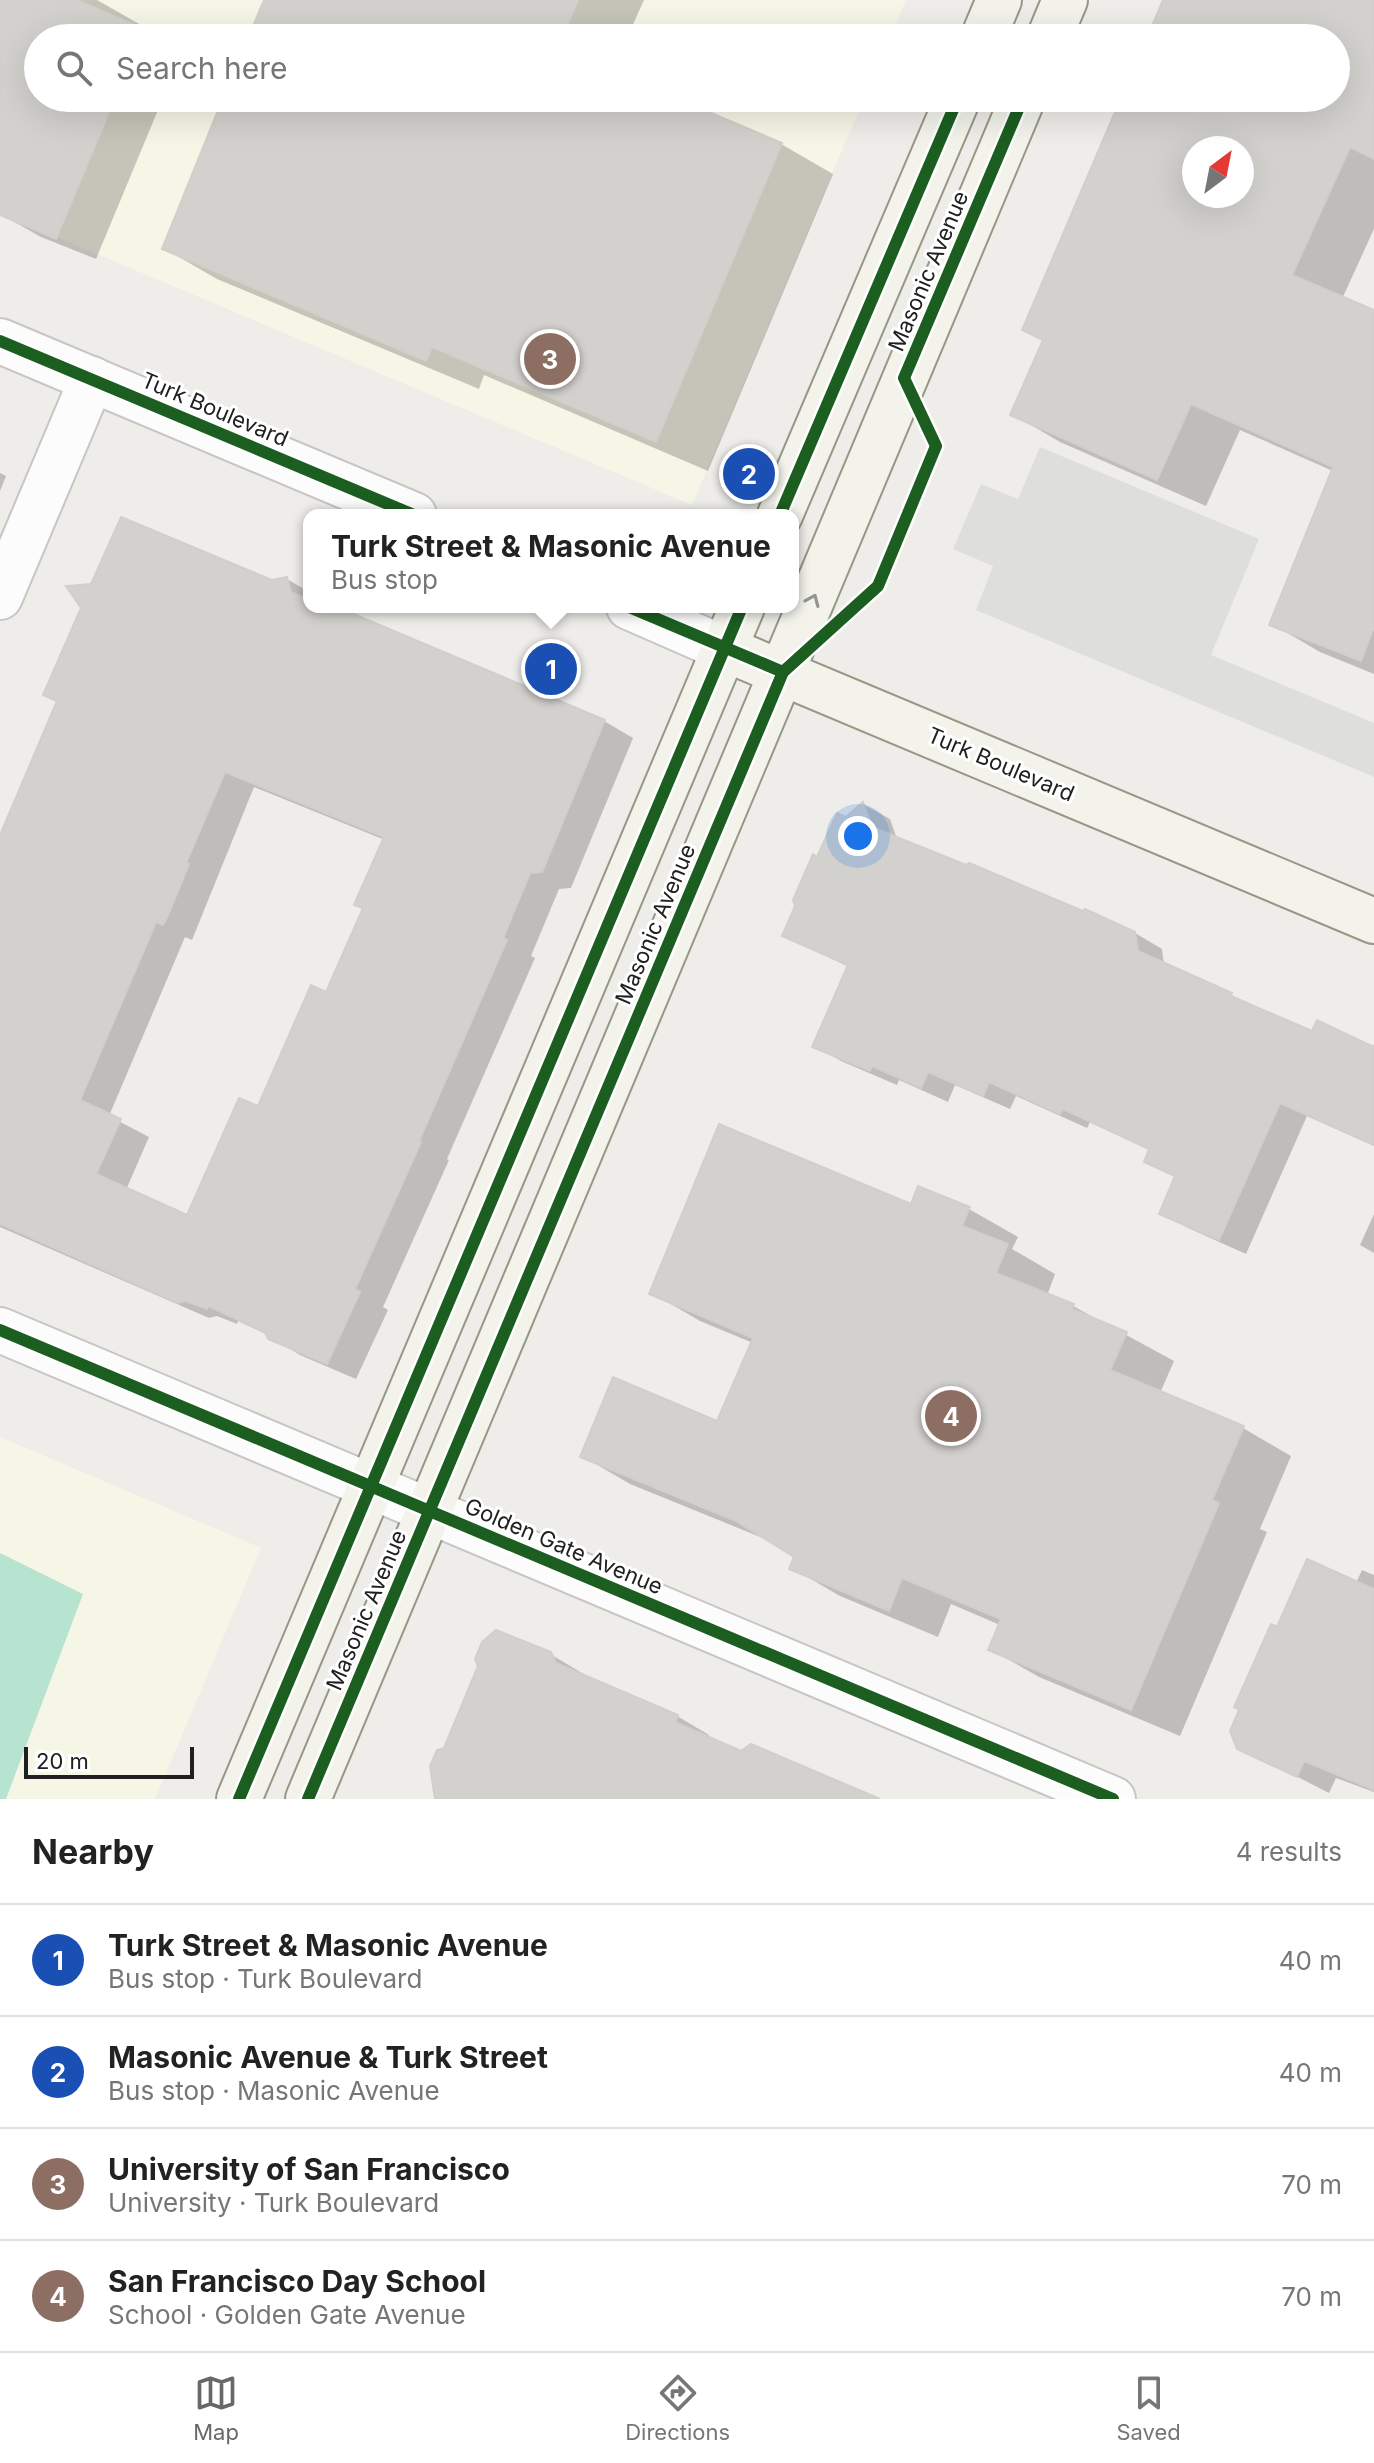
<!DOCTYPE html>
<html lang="en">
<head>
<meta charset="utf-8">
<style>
  body { margin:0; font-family:Inter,sans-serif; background:#f2f2f2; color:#222 }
  .compass { position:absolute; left:1182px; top:136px; width:72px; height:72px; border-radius:50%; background:#fff; box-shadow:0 8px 32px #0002; rotate:32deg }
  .scale { position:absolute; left:24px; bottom:20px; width:170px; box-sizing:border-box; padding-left:8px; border:4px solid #202020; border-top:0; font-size:22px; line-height:28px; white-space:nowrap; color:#202020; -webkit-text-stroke:6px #fff; paint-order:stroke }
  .you { position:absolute; left:858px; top:836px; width:28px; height:28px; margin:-20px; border:6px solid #fff; border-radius:50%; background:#1a73e8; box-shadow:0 0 0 12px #1a73e833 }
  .badge { display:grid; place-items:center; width:52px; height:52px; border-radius:50%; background:#686867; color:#fff; font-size:26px; font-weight:700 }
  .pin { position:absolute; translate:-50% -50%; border:4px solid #fff; box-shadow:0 2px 8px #0006 }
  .popup { position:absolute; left:303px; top:509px; width:496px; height:104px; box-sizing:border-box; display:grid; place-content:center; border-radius:16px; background:#fff; filter:drop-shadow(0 2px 6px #0005); font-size:26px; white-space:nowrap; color:#767676 }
  .popup b { font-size:30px; color:#222 }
  .popup::after { content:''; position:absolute; left:50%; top:100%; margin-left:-16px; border:16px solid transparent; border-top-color:#fff }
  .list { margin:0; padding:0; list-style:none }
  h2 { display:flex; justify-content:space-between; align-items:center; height:104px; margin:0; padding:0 32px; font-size:34px }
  h2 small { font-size:26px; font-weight:400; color:#767676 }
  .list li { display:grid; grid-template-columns:52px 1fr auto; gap:24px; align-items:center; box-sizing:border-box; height:112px; padding:0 32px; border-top:2px solid #e0e0e0 }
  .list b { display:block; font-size:30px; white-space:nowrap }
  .list p { margin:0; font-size:26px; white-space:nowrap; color:#767676 }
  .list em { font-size:26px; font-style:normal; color:#767676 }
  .icon { flex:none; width:44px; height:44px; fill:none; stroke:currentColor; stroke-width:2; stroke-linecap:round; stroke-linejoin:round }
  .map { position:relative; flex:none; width:1374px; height:1799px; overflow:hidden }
  .search { position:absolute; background:#fff; box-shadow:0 8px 32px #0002; left:24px; right:24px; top:24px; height:88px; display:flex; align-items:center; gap:20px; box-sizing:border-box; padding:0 28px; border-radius:44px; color:#767676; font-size:30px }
  .sheet { height:552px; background:#fff }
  nav { display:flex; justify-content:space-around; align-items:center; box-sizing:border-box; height:112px; border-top:2px solid #e0e0e0; background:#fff; font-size:22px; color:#767676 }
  nav a { display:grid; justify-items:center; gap:4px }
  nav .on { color:#686867 }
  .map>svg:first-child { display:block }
  .education { fill:#f6f6e6 }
  .pitch { fill:#b7e3d1 }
  .parking { fill:#dededc }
  .shadow { fill:#0003; fill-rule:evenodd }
  .building { fill:#d3d1ce; stroke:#d1cfcb; stroke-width:2; fill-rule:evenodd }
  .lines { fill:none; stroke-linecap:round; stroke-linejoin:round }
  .minor-casing { stroke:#c7c6c5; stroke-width:48 }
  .tertiary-casing { stroke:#c7c6c5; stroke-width:48 }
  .secondary-casing { stroke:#959882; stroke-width:48 }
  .minor { stroke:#fcfcfc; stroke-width:44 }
  .tertiary { stroke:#fcfcfc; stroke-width:44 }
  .secondary { stroke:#f3f3ec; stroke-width:44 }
  .cycleway-casing { stroke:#fff; stroke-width:17 }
  .cycleway { stroke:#1b5e20; stroke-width:12 }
  .oneway { stroke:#949490 }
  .labels { text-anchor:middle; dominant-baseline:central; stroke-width:6; stroke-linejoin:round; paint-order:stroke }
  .street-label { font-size:22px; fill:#202020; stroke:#fff }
</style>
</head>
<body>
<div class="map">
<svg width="1374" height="1799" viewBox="0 0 1374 1799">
  <rect width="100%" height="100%" fill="#eeedea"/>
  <!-- education -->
  <g class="education">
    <path d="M0 0H906L890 38H38V98H864L692 505 0 213Z"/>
    <path d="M0 1437 261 1548 155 1799H0Z"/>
  </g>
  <!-- pitch -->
  <path class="pitch" d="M0 1553 83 1594 6 1799H0Z"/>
  <!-- parking -->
  <path class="parking" d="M1040 447 1259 539 1211 655 1374 723V777L976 610 993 566 953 549 981 484 1018 499Z"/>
  <!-- shadow -->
  <g class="shadow">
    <path d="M0 0H97L141 25 139 29 156 38H38V98H163L96 259 41 237 2 215Z"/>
    <path d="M266 0H644L627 38H250Z"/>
    <path d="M1165 0H1374V229L1342 299 1374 313V674L1320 652 1272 624 1333 471 1240 430 1206 506 1060 442 1012 414 1044 341 1123 98H1336V38H1149ZM1194 148H1242V196H1194Z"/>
    <path d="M225 98H671L781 144 833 174 708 471 484 375 479 389 217 279 165 249Z"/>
    <path d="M0 473 6 476 0 491Z"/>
    <path d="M287 579 309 592V607H321L604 721 633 738 571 888 559 889 531 956 535 958 447 1159 449 1160 383 1307 388 1310 356 1379 300 1355 268 1335 238 1321 237 1324 217 1316 209 1318 0 1227V844L272 582ZM254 787 385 840 365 908 327 995 188 1218 126 1190 149 1137 109 1116 185 937 192 940Z"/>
    <path d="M863 804 890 819 897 839 1135 933 1162 949 1164 965 1313 1034 1372 1048 1374 1044V1146L1307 1116 1246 1254 1188 1228 1162 1213 1177 1178 1146 1161 1151 1150 1090 1122 1087 1128 1016 1096 1010 1109 955 1085 948 1102 899 1080 897 1085 841 1061 815 1046 849 967 784 935 818 860 847 820Z"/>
    <path d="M919 1189 969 1209 1018 1237 1012 1249 1055 1274 1047 1296 1073 1306 1174 1361 1160 1393 1243 1428 1291 1456 1260 1529 1267 1532 1180 1736 1039 1677 990 1649 1000 1625 951 1604 938 1637 840 1596 792 1568 797 1557 775 1543 630 1484 582 1456 718 1424 753 1343 700 1321 652 1293 912 1206Z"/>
    <path d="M1374 1214V1253L1360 1245Z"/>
    <path d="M1362 1570 1374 1575V1792L1336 1778 1329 1793 1239 1747 1278 1629 1356 1583Z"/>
    <path d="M550 1654 582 1673 585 1677 677 1716 709 1735 708 1738 831 1799H437L445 1750Z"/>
  </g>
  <!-- building -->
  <g class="building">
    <path d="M0 0H77L144 29 141 38H38V98H115L56 239 0 215Z"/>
    <path d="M264 0H578L562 38H248Z"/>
    <path d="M1163 0H1374V159L1350 147 1292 275 1374 310V627L1361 661 1269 625 1333 467 1191 404 1157 480 1010 415 1043 340 1022 330 1121 98H1336V38H1147ZM1194 148H1242V196H1194Z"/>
    <path d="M223 98H676L782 143 656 442 432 347 426 361 162 249Z"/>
    <path d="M121 517 272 580 287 577 291 592 309 600V607H337L605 720 542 872 530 873 503 938 507 940 419 1141 421 1142 355 1289 360 1292 327 1364 268 1339 265 1332 208 1306 207 1309 186 1301 178 1303 0 1224V835L57 701 43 695 81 608 66 586 91 584ZM225 772 384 837 354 905 363 908 326 992 311 985 258 1106 239 1098 187 1215 96 1174 121 1119 80 1100 156 922 163 925 168 915 189 864 186 863Z"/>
    <path d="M863 802 872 827 966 865 969 863 1083 911 1085 909 1135 932 1138 951 1232 993 1231 996 1312 1031 1317 1020 1374 1047V1145L1280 1103 1219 1240 1159 1214 1175 1176 1144 1162 1149 1149 1063 1109 1060 1114 989 1082 983 1096 928 1072 921 1088 872 1066 870 1071 812 1047 848 965 782 936 795 906 793 900 813 854 817 857 837 813 846 817Z"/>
    <path d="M719 1124 911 1204 918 1186 970 1207 962 1226 1008 1244 996 1273 1074 1304 1072 1309 1127 1332 1110 1370 1244 1426 1212 1500 1219 1503 1131 1710 988 1650 1001 1619 902 1578 889 1611 789 1569 794 1557 736 1521 580 1457 613 1377 717 1421 753 1338 649 1294Z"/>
    <path d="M1307 1559 1374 1589V1790L1304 1761 1297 1777 1237 1749 1230 1731 1239 1710 1234 1707 1271 1624 1277 1627Z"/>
    <path d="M496 1630 551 1652 556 1663 678 1715 675 1722 741 1751 751 1744 880 1799H435L430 1766 437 1750 444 1748 478 1666 475 1659 482 1642Z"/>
  </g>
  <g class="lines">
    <!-- minor casing -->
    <g class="minor-casing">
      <g id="minor">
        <path d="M0 597 92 379"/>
        <path d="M0 1330 370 1486"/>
      </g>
    </g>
    <!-- tertiary casing -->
    <g class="tertiary-casing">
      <g id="tertiary">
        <path d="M0 341 414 515"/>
        <path d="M629 607 725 649"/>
        <path d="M370 1486 1113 1799"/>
      </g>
    </g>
    <!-- secondary casing -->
    <g class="secondary-casing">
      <g id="secondary">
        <path d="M983 38 999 0"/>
        <path d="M1049 38 1065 0"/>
        <path d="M780 515 958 98"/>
        <path d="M725 649 1374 921"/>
        <path d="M239 1799 742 607"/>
        <path d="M308 1799 1023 98"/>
      </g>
    </g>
    <!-- minor -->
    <use href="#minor" class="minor"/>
    <!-- tertiary -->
    <use href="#tertiary" class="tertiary"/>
    <!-- secondary -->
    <use href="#secondary" class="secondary"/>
    <!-- cycleway casing -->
    <g class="cycleway-casing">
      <g id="cycleway">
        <path d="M0 341 414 515"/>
        <path d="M780 515 958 98"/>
        <path d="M629 607 783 672"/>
        <path d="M0 1330 1113 1799"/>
        <path d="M239 1799 742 607"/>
        <path d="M308 1799 783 672 878 586 936 446 904 378 1023 98"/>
      </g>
    </g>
    <!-- cycleway -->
    <use href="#cycleway" class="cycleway"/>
  </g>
  <!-- one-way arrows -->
  <defs><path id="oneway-chevron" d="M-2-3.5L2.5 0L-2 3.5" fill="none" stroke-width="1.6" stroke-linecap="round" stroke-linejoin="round" transform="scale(2)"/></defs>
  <use class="oneway" href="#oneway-chevron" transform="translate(813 600) rotate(-67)"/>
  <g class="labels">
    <!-- street labels -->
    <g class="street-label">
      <text transform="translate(928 271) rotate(-67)">Masonic Avenue</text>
      <text transform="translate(215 409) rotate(23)">Turk Boulevard</text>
      <text transform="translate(1001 764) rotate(23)">Turk Boulevard</text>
      <text transform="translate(655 924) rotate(-67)">Masonic Avenue</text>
      <text transform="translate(564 1546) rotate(23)">Golden Gate Avenue</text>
      <text transform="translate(366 1610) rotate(-67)">Masonic Avenue</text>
    </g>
  </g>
</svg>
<svg class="compass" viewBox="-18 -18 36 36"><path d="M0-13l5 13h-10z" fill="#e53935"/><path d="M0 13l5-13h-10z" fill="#767676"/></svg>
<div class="scale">20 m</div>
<div class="you"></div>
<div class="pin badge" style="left:551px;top:669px;background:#1a4fb4">1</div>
<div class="popup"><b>Turk Street &amp; Masonic Avenue</b>Bus stop</div>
<div class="pin badge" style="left:749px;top:474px;background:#1a4fb4">2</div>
<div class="pin badge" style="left:550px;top:359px;background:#8d6e63">3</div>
<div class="pin badge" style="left:951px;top:1416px;background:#8d6e63">4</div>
<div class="search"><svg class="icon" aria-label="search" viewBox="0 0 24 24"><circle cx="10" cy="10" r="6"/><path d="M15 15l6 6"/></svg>Search here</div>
</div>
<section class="sheet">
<h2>Nearby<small>4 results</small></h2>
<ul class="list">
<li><span class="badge" style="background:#1a4fb4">1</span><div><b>Turk Street &amp; Masonic Avenue</b><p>Bus stop · Turk Boulevard</p></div><em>40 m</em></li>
<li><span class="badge" style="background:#1a4fb4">2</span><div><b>Masonic Avenue &amp; Turk Street</b><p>Bus stop · Masonic Avenue</p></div><em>40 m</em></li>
<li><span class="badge" style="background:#8d6e63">3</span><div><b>University of San Francisco</b><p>University · Turk Boulevard</p></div><em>70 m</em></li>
<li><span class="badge" style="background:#8d6e63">4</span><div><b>San Francisco Day School</b><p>School · Golden Gate Avenue</p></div><em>70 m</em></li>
</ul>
</section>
<nav>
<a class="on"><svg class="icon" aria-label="map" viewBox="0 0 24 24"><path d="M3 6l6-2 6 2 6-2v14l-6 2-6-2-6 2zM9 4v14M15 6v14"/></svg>Map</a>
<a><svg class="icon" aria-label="directions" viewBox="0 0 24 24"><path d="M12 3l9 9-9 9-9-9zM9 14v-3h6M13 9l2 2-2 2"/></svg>Directions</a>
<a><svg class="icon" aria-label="saved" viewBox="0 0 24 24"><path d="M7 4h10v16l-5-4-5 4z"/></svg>Saved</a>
</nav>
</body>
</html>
